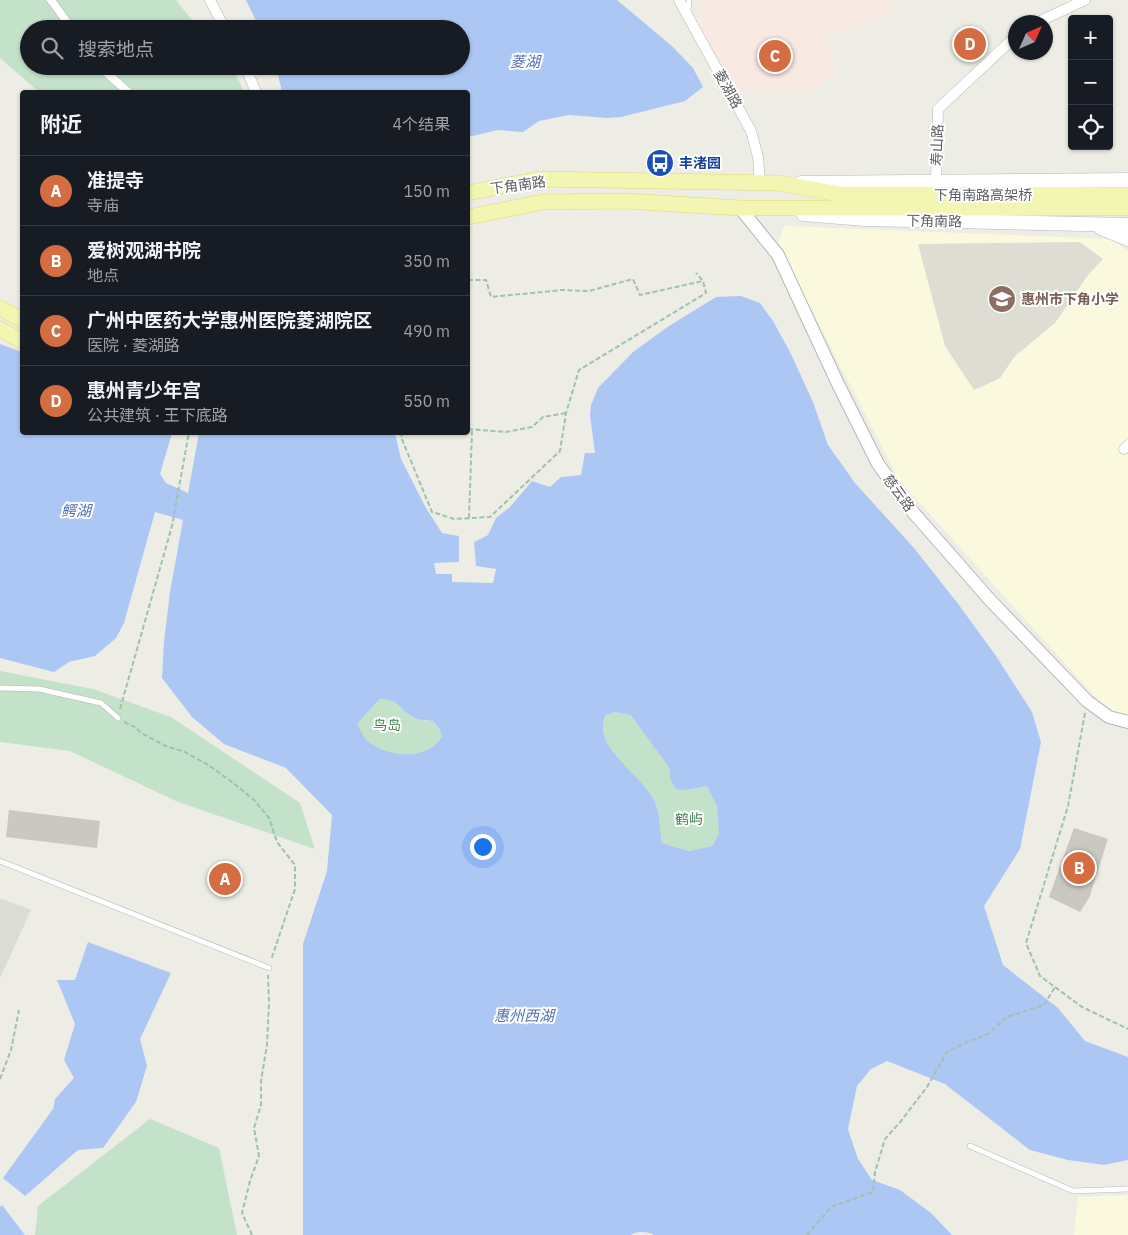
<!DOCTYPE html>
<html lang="zh">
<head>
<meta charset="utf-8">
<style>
  body { margin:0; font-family:"IBM Plex Sans","Noto Sans SC",sans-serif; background:#242831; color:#f1f3f6 }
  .controls { position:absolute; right:15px; top:15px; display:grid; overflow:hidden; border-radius:5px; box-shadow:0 1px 4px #0004 }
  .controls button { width:45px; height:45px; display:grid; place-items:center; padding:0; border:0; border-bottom:1px solid #363941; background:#171b24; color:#f1f3f6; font:25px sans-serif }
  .compass { position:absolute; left:1008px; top:15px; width:45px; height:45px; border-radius:50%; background:#171b24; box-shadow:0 1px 4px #0004; rotate:45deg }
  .you { position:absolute; left:482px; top:846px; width:18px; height:18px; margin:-12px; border:4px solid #fff; border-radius:50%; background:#1a73e8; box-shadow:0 0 0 8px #1a73e833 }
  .badge { display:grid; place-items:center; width:32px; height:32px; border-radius:50%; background:#d56d43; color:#fff; font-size:16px; font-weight:700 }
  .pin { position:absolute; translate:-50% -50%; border:2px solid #fff; box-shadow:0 1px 5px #0006 }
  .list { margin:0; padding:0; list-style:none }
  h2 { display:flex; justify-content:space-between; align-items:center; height:65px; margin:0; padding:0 20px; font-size:21px }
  h2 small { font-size:16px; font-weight:400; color:#9ea1a6 }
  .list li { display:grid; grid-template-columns:32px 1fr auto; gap:15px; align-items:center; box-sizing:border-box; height:70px; padding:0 20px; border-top:1px solid #363941 }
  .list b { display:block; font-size:19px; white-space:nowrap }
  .list p { margin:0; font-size:16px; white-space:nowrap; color:#9ea1a6 }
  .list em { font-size:16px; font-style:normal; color:#9ea1a6 }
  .icon { flex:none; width:28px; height:28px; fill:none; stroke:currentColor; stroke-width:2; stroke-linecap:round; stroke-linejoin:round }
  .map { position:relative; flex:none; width:1128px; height:1235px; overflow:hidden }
  .search { position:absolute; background:#171b24; box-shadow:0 1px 4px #0004; left:20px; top:20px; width:450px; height:55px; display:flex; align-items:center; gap:12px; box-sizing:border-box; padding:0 18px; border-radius:28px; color:#9ea1a6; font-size:19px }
  .panel { position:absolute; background:#171b24; box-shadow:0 1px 4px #0004; left:20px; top:90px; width:450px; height:345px; border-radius:5px }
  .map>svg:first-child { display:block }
  .commercial { fill:#faf9de }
  .industrial { fill:#dcdcd7 }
  .education { fill:#ddddd3 }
  .medical { fill:#f8e9e3 }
  .green { fill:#c4e2ca }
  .water { fill:#adc7f5; fill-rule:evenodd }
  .building { fill:#c9c8c1 }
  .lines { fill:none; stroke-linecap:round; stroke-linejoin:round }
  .service-casing { stroke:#b5b6ba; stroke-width:6 }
  .pedestrian-casing { stroke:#b5b6ba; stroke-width:9 }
  .minor-casing { stroke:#b5b6ba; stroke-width:11 }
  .tertiary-casing { stroke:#b5b6ba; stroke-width:14 }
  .secondary-casing { stroke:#b6b7bd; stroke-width:15 }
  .primary-casing { stroke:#e1d86a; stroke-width:16 }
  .path { stroke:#9ec2b0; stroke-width:2; stroke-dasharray:5 2.5; stroke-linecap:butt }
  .service { stroke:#fff; stroke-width:5 }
  .pedestrian { stroke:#fff; stroke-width:8 }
  .minor { stroke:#fff; stroke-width:10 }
  .tertiary { stroke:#fff; stroke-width:12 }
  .secondary { stroke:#fff; stroke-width:14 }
  .primary { stroke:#f3f6b2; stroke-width:15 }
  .labels { text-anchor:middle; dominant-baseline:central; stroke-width:4; stroke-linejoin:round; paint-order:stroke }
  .street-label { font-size:14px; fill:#5d5e64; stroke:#fff }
  .transit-label { font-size:14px; font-weight:bold; fill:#164399; stroke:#fff; text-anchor:start }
  .education-label { font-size:14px; font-weight:bold; fill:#785e54; stroke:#fff; text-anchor:start }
  .park-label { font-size:14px; fill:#3f8050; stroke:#fff }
  .water-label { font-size:15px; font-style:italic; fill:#536fb6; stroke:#fff }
</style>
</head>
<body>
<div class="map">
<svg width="1128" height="1235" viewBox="0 0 1128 1235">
  <rect width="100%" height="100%" fill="#edede5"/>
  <!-- commercial -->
  <g class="commercial">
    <path d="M784 226 1113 239 1128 251V717L1109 712 899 480 778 244Z"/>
    <path d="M1128 1195V1235H1074L1078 1197Z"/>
  </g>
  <!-- industrial -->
  <path class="industrial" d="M0 898 31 910 0 978Z"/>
  <!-- education -->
  <path class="education" d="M1080 242 1103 259 1088 275 1055 323 1015 356 1000 378 974 390 945 346 918 244Z"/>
  <!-- medical -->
  <path class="medical" d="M700 0H891L888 15 827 34 836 77 822 78 823 90 760 89 742 94 696 22Z"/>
  <!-- green -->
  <g class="green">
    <path d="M0 0H176L199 29H29V66H229L237 77 244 92H39L0 58Z"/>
    <path d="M0 671 93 689 171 717 300 803 315 849 178 802 70 751 0 742Z"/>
    <path d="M380 699H391C398 704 405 714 412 717 430 725 433 713 442 736 427 761 388 758 368 741 363 737 360 730 356 725Z"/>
    <path d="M615 712 631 714 670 769V779L687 790 707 786 717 807 719 834 712 846 689 851 662 843C660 829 660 811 653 798 640 777 606 754 602 731 602 726 604 720 605 716Z"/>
    <path d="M150 1119 219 1148 237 1235H35L38 1206Z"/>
  </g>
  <!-- water -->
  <g class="water">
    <path d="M246 0H617L673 47 693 68 703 87 685 101 621 117 607 118 569 115 539 121 523 132 498 130 468 137V92H282L276 66H461V29H260Z"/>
    <path d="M741 296 760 303 773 321 790 352 813 402 828 445 855 483 914 548 959 605 996 656 1032 712 1041 742 1020 849 984 906 1003 965 1058 1008 1085 1041 1128 1057V1160L1104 1165 1068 1160 1030 1150 945 1084 887 1061 871 1069 857 1086 848 1129 858 1159 872 1180 900 1190 931 1213 952 1235H654C648 1231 637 1231 631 1235H303V944L327 871 332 815 286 768 224 744 192 717 162 678 164 641 170 592 183 520 155 512 124 623 116 638 95 656 69 662 54 672 0 658V344L22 352V432L172 433 160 474 166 483 188 493 199 433H395L401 459 426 508 442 533 459 536V562L434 563 436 574H452V582L493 583 496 569 476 566 474 542 488 535 496 518 510 507 532 481 550 487 561 477 581 475 585 453H595L590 416 591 405 598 388 633 352 669 326 716 297ZM380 699C400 699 397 708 411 716 427 726 433 711 442 736 428 761 388 758 368 741 363 737 360 729 357 724ZM615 712 631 715 670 769V779L676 789 687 790 707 786 717 807 719 834 712 846 689 851 662 843C660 828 660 811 653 798 640 776 606 754 603 731 602 726 604 720 605 716Z"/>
    <path d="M88 942 171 973 140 1039 147 1066 136 1102 103 1148 78 1150 25 1196 3 1178 53 1109 55 1099 74 1078 64 1060 75 1024 57 980H75Z"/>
    <path d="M2 1205 25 1235H0V1207Z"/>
  </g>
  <!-- building -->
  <g class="building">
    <path d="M9 810 100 821 97 848 6 837Z"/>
    <path d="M1074 828 1108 839 1089 898 1080 912 1049 897Z"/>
  </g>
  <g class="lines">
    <!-- service casing -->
    <g class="service-casing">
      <g id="service">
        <path d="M688 11 689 0"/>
        <path d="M0 688 39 689 101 703 118 718"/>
        <path d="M0 861 269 968"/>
        <path d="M970 1146 1073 1191 1128 1189"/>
      </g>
    </g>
    <!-- pedestrian casing -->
    <g class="pedestrian-casing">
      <g id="pedestrian">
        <path d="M51 0 72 29"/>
        <path d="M99 66 128 92"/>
      </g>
    </g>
    <!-- minor casing -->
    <g class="minor-casing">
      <g id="minor">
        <path d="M210 0 225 29"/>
        <path d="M679 0 751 131 758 157 760 183"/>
        <path d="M1038 22 1085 0"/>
        <path d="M245 66 256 92"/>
        <path d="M936 182 938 109 1016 36"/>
        <path d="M1124 449 1128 445"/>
      </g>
    </g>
    <!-- tertiary casing -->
    <g class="tertiary-casing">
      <path id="tertiary" d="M740 208 778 255 838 384 878 464 912 511 990 600 1087 701 1109 717 1128 722"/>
    </g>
    <!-- secondary casing -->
    <g class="secondary-casing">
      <g id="secondary">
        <path d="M801 183 1128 180"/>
        <path d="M803 214 865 219 1128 225"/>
        <path d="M1101 228 1128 239"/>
      </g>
    </g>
    <!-- primary casing -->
    <g class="primary-casing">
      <g id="primary">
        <path d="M468 193 539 179 778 183 839 194 1128 195"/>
        <path d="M468 217 543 202 626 201 740 208H1128"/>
        <path d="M0 308 22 320"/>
        <path d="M0 329 22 341"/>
      </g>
    </g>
    <!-- path -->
    <g class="path">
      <path d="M468 280H486L491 297 562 290 589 291 633 279 640 295 703 281"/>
      <path d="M468 429 506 432 532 427 543 417 566 413"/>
      <path d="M403 432 401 437 432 512 454 519 490 517 560 451 566 413 579 370 706 293 703 281 696 273"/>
      <path d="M469 518 472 431"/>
      <path d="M120 709 172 526 189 432"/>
      <path d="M1085 713 1068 806 1026 943 1040 976 1082 1007 1128 1029"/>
      <path d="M124 722 135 727 141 733 166 746 185 752 210 766 236 785 255 801 269 818 277 842 295 865V889L271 960"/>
      <path d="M0 1079 11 1050 19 1010"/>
      <path d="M252 1235 242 1213 250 1181 259 1156 254 1128 261 1105V1081L267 1045 269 1002 268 975"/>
      <path d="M807 1235 831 1207 873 1192 875 1172 885 1139 901 1121 927 1087 947 1052 967 1042 988 1034 1007 1017 1044 1005 1055 987"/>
    </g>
    <!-- service -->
    <use href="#service" class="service"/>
    <!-- pedestrian -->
    <use href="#pedestrian" class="pedestrian"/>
    <!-- minor -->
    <use href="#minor" class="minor"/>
    <!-- tertiary -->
    <use href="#tertiary" class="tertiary"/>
    <!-- secondary -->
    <use href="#secondary" class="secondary"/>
    <!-- primary -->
    <use href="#primary" class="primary"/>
  </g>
  <!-- icons -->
  <defs>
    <g id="bus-disc" transform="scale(1.4375)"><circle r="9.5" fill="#1a4fb4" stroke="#fff"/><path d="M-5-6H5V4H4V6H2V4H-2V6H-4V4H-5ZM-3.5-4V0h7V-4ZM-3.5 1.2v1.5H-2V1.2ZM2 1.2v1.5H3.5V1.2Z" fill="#fff"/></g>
    <g id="school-disc" transform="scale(1.4375)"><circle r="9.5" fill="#8d6e63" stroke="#fff"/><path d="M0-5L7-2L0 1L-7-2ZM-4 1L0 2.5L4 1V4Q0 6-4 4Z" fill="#fff"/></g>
  </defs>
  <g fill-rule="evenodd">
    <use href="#bus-disc" x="660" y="163"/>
    <use href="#school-disc" x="1002" y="299"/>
  </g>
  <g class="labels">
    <!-- street labels -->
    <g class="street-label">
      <text transform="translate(728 89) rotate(61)">菱湖路</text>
      <text transform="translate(937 145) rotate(-88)">寿山路</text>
      <text transform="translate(518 185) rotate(-8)">下角南路</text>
      <text x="983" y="195">下角南路高架桥</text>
      <text transform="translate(934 221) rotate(1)">下角南路</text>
      <text transform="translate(899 493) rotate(54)">慈云路</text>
    </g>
    <!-- transit labels -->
    <g class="transit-label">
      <text x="679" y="163">丰渚园</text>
    </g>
    <!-- education labels -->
    <g class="education-label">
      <text x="1021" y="299">惠州市下角小学</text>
    </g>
    <!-- park labels -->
    <g class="park-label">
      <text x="387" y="725">鸟岛</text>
      <text x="689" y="819">鹤屿</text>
    </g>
    <!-- water labels -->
    <g class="water-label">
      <text x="525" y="61">菱湖</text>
      <text x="76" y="510">鳄湖</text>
      <text x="524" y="1015">惠州西湖</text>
    </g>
  </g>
</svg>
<div class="controls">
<button>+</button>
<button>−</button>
<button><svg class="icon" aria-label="locate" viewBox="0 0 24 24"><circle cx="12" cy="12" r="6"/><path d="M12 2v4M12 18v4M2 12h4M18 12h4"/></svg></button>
</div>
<svg class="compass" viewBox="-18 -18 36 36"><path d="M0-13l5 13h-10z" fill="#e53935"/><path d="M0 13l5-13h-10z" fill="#9ea1a6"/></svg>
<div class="you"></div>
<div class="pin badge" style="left:225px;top:879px">A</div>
<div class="pin badge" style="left:1079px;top:868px">B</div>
<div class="pin badge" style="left:775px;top:56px">C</div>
<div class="pin badge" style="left:970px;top:44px">D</div>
<div class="search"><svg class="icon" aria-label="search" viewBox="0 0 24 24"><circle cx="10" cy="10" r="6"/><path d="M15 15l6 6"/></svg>搜索地点</div>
<section class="panel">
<h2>附近<small>4个结果</small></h2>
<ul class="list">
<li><span class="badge">A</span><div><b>准提寺</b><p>寺庙</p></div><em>150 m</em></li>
<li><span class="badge">B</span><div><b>爱树观湖书院</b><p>地点</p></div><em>350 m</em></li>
<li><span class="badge">C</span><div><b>广州中医药大学惠州医院菱湖院区</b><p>医院 · 菱湖路</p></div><em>490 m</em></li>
<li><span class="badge">D</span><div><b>惠州青少年宫</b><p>公共建筑 · 王下底路</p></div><em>550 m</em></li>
</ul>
</section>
</div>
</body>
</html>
